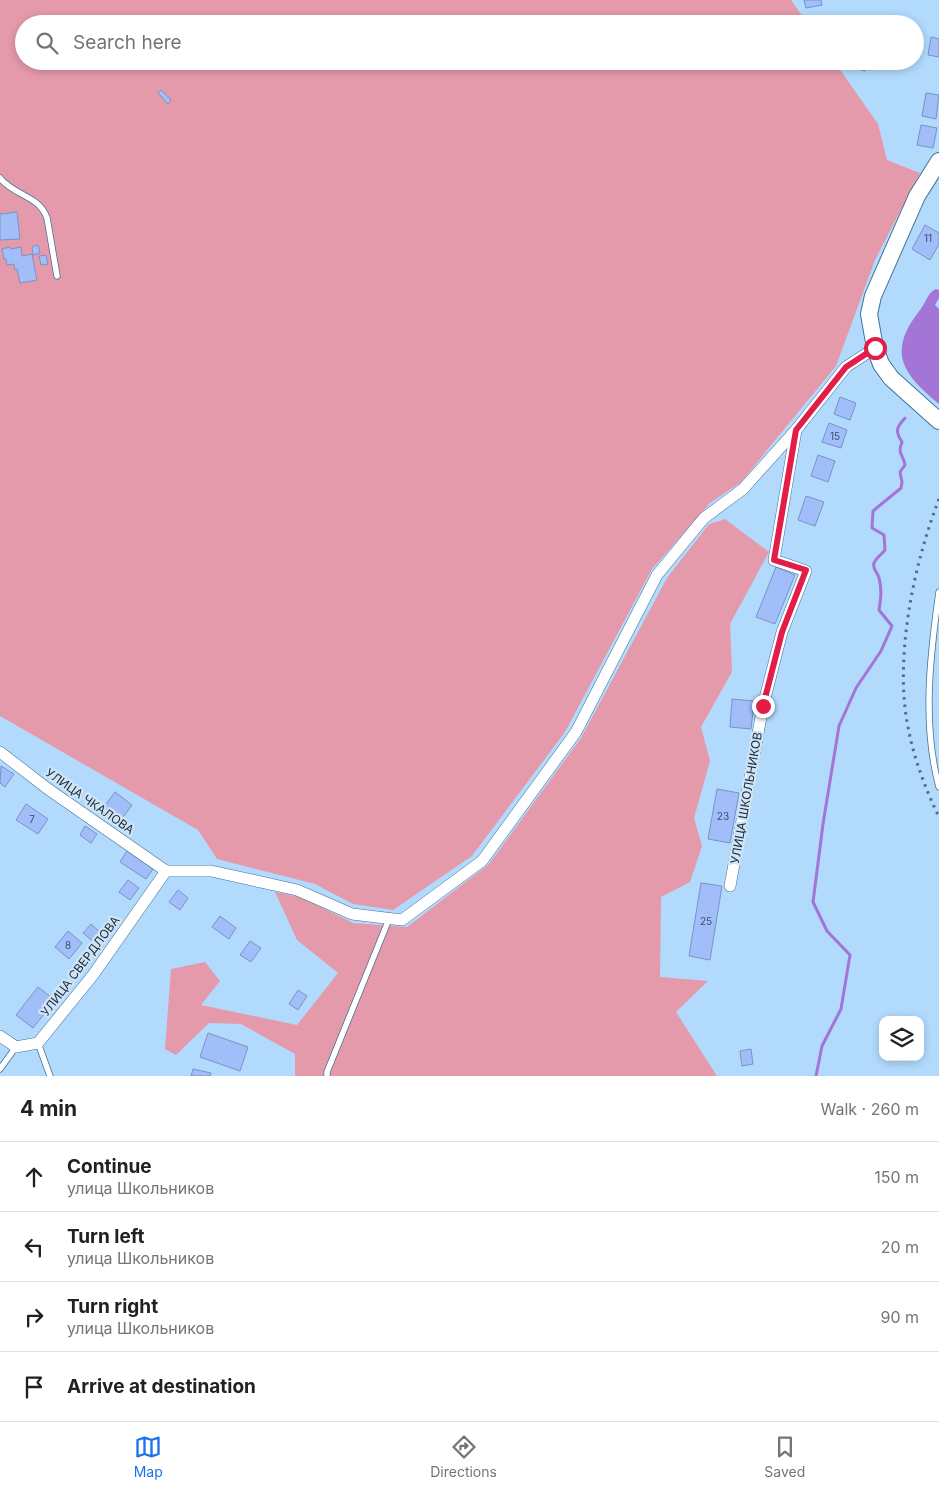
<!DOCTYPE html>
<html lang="en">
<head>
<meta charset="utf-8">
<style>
  body { margin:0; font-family:Inter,sans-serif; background:#f2f2f2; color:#202124 }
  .controls { position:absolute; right:15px; bottom:15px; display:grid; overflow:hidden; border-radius:10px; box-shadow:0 2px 8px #0003 }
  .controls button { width:45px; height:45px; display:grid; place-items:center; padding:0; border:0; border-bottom:1px solid #e0e0e0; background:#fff; color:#202124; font:25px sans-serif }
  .stop { position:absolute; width:15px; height:15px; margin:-11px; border:4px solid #e11d48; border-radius:50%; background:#fff }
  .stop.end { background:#e11d48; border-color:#fff; box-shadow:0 1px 5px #0008 }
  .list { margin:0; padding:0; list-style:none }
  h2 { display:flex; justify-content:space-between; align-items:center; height:65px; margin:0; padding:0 20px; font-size:21px }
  h2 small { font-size:16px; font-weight:400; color:#757577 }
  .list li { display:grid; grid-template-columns:32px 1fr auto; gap:15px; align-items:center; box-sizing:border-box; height:70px; padding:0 20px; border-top:1px solid #e0e0e0 }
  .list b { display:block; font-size:19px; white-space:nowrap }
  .list p { margin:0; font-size:16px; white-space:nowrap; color:#757577 }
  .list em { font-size:16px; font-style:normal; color:#757577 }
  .icon { flex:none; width:28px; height:28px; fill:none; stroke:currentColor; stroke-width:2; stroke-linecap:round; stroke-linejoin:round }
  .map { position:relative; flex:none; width:939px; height:1076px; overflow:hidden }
  .search { position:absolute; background:#fff; box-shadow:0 2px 8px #0003; left:15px; right:15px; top:15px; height:55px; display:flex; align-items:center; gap:12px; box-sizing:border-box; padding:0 18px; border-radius:28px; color:#757577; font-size:19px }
  .sheet { height:345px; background:#fff }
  nav { display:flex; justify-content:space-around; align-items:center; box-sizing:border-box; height:70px; border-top:1px solid #e0e0e0; background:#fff; font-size:14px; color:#757577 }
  nav a { display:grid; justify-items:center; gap:2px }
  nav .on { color:#1a73e8 }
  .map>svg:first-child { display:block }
  .green { fill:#e59aab }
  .water { fill:#a275d6 }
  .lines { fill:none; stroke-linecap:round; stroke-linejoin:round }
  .stream { stroke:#a275d6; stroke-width:3 }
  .building { fill:#a2bef8; stroke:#7a92c5 }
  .lane-casing { stroke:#3f7097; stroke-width:7 }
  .street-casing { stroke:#3f7097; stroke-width:12 }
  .secondary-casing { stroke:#3f7097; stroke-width:18 }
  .lane { stroke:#fff; stroke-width:5.5 }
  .street { stroke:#fff; stroke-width:11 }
  .secondary { stroke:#fff; stroke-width:16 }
  .rail { stroke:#516d84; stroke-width:3; stroke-dasharray:2.5 5; stroke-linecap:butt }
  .route { stroke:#e11d48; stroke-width:6 }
  .labels { text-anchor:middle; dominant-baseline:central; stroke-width:4.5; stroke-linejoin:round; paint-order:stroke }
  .number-label { font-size:10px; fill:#3a506c }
  .street-label { font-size:12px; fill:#182c3d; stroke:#d0e4f6 }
</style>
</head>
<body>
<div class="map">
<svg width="939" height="1076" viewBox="0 0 939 1076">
  <rect width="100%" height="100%" fill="#b1dafd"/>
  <!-- green -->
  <g class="green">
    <path d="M0 0H791L808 24H24V61H834L878 124 887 160 920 173 875 260 836 366 741 482 710 503 652 569 565 732 472 856 393 910 353 904 315 884 217 859 198 830 0 716Z"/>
    <path d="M725 519 769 552 730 624 732 672 701 727 710 761 694 818 702 846 690 882 661 897 660 977 708 981 676 1012 717 1076H295V1054L241 1024 209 1023 176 1055 165 1049 171 969 205 962 220 981 201 1005 297 1025 338 973 297 940 275 892 301 897 353 923 407 927 489 864 581 738 667 578 709 524Z"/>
  </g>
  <!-- water -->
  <path class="water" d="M936 289 939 290V298L935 305 939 309V404C902 373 887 352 920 310 926 303 927 293 936 289Z"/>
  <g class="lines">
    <!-- stream -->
    <path class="stream" d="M816 1076 822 1046 841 1009 850 955 827 931 813 902 823 824 839 726 856 688 881 651 892 626 879 610C881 598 882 589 879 578 878 572 872 570 874 563 876 558 882 554 885 550L884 535 872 528 873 511 901 488 902 482 900 472 905 465C903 453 897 455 902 442 895 431 896 428 905 418"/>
  </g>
  <!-- building -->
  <g class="building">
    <path d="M804 0H821L822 5 806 8Z"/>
    <path d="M931 37 939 39V57L928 55Z"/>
    <path d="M851 61H867L865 71 850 67Z"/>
    <path d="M161 90 171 100 168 104 158 93Z"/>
    <path d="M926 93 939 95 936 119 922 116Z"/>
    <path d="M921 125 937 128 933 148 917 145Z"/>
    <path d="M17 212 20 239 0 240V214Z"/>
    <path d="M925 225 939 233V244L930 260 912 249Z"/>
    <path d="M38 245 40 253 33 255 32 247Z"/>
    <path d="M10 247 11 249 21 247 22 256 32 254 37 280 20 283 17 269 15 270 14 264 7 265 6 259H4L2 249Z"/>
    <path d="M46 255 48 264 41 265 39 256Z"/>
    <path d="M840 397 856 403 850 420 834 414Z"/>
    <path d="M829 423 847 430 841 448 822 442Z"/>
    <path d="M818 455 835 461 828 482 811 476Z"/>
    <path d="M806 496 824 502 815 526 798 520Z"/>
    <path d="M776 567 795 575 775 624 756 617Z"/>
    <path d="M732 699 754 701 751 729 730 727Z"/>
    <path d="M1 766 14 774 5 787 0 783Z"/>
    <path d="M717 789 739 793 730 843 708 839Z"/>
    <path d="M115 792 132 805 121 820 104 807Z"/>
    <path d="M26 804 48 819 38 834 16 820Z"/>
    <path d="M85 826 97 834 91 843 80 835Z"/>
    <path d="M127 851 153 869 146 879 120 862Z"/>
    <path d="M128 880 139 888 130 900 119 892Z"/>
    <path d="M701 883 722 886 710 960 689 956Z"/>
    <path d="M178 890 188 898 180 910 169 902Z"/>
    <path d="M220 916 236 928 229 939 212 927Z"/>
    <path d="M91 924 103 935 96 944 83 933Z"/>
    <path d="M68 931 82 943 69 959 55 947Z"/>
    <path d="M250 941 261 948 251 962 240 955Z"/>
    <path d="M38 987 55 1000 33 1028 16 1015Z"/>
    <path d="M298 990 307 996 298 1010 289 1004Z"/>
    <path d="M208 1033 248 1047 240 1071 200 1057Z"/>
    <path d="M751 1049 753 1064 742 1066 740 1051Z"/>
    <path d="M193 1069 211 1073 210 1076H191Z"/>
  </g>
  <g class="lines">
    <!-- lane casing -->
    <g class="lane-casing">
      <g id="lane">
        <path d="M0 178C14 196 39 195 47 218L57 276"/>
        <path d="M939 592C930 656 922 724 939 787"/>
        <path d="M38 1043 50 1076"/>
        <path d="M0 1069 16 1047"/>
        <path d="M327 1076V1072L389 919"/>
      </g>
    </g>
    <!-- street casing -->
    <g class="street-casing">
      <g id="street">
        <path d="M0 752 48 789 166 871"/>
        <path d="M166 871H211L297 890 352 914 402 920 482 861 576 732 657 575 704 518 743 489 796 430 846 367 875 348"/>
        <path d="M730 886 763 706 782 632 806 571 774 560 796 430"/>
        <path d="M0 1036 16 1047 38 1043 93 975 166 871"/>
      </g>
    </g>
    <!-- secondary casing -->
    <g class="secondary-casing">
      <path id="secondary" d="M939 161 917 196 873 296 869 314 875 348 881 364 891 378 939 421"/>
    </g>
    <!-- lane -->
    <use href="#lane" class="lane"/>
    <!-- street -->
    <use href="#street" class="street"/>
    <!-- secondary -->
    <use href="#secondary" class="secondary"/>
    <!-- rail -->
    <path class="rail" d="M939 499C916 559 900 633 904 697 907 739 921 780 939 817"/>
  </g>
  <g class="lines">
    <!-- route -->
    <path class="route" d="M763 706 782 632 806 570 774 560 796 430 846 367 875 348"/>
  </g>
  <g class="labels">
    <!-- number labels -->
    <g class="number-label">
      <text x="928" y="238">11</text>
      <text x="835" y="436">15</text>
      <text x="723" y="816">23</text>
      <text x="32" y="819">7</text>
      <text x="706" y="921">25</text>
      <text x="68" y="945">8</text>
    </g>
    <!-- street labels -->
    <g class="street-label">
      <text transform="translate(746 798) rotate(-80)">УЛИЦА ШКОЛЬНИКОВ</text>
      <text transform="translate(90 801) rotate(35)">УЛИЦА ЧКАЛОВА</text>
      <text transform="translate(80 966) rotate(-53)">УЛИЦА СВЕРДЛОВА</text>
    </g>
  </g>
</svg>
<div class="controls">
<button><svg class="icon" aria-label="layers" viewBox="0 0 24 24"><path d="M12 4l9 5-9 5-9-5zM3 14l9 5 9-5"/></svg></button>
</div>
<div class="stop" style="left:875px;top:348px"></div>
<div class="stop end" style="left:763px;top:706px"></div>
<div class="search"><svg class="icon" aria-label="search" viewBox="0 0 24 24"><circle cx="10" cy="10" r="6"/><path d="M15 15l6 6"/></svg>Search here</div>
</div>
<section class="sheet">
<h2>4 min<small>Walk · 260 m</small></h2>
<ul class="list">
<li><svg class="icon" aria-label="ahead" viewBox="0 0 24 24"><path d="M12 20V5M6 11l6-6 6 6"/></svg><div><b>Continue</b><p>улица Школьников</p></div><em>150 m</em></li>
<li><svg class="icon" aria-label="left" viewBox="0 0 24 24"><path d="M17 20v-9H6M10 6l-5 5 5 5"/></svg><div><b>Turn left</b><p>улица Школьников</p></div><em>20 m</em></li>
<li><svg class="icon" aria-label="right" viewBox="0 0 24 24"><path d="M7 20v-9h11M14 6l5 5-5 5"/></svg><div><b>Turn right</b><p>улица Школьников</p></div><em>90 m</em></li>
<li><svg class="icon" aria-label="arrive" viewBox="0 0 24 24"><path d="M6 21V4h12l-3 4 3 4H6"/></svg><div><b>Arrive at destination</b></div></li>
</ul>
</section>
<nav>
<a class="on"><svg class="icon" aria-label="map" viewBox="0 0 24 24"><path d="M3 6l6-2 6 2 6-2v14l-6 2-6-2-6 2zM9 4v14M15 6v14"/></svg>Map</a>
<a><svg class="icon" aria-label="directions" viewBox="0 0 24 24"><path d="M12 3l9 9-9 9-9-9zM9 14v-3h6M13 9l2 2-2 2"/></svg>Directions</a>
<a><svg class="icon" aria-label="saved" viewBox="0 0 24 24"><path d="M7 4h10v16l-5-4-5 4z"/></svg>Saved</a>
</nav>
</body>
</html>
